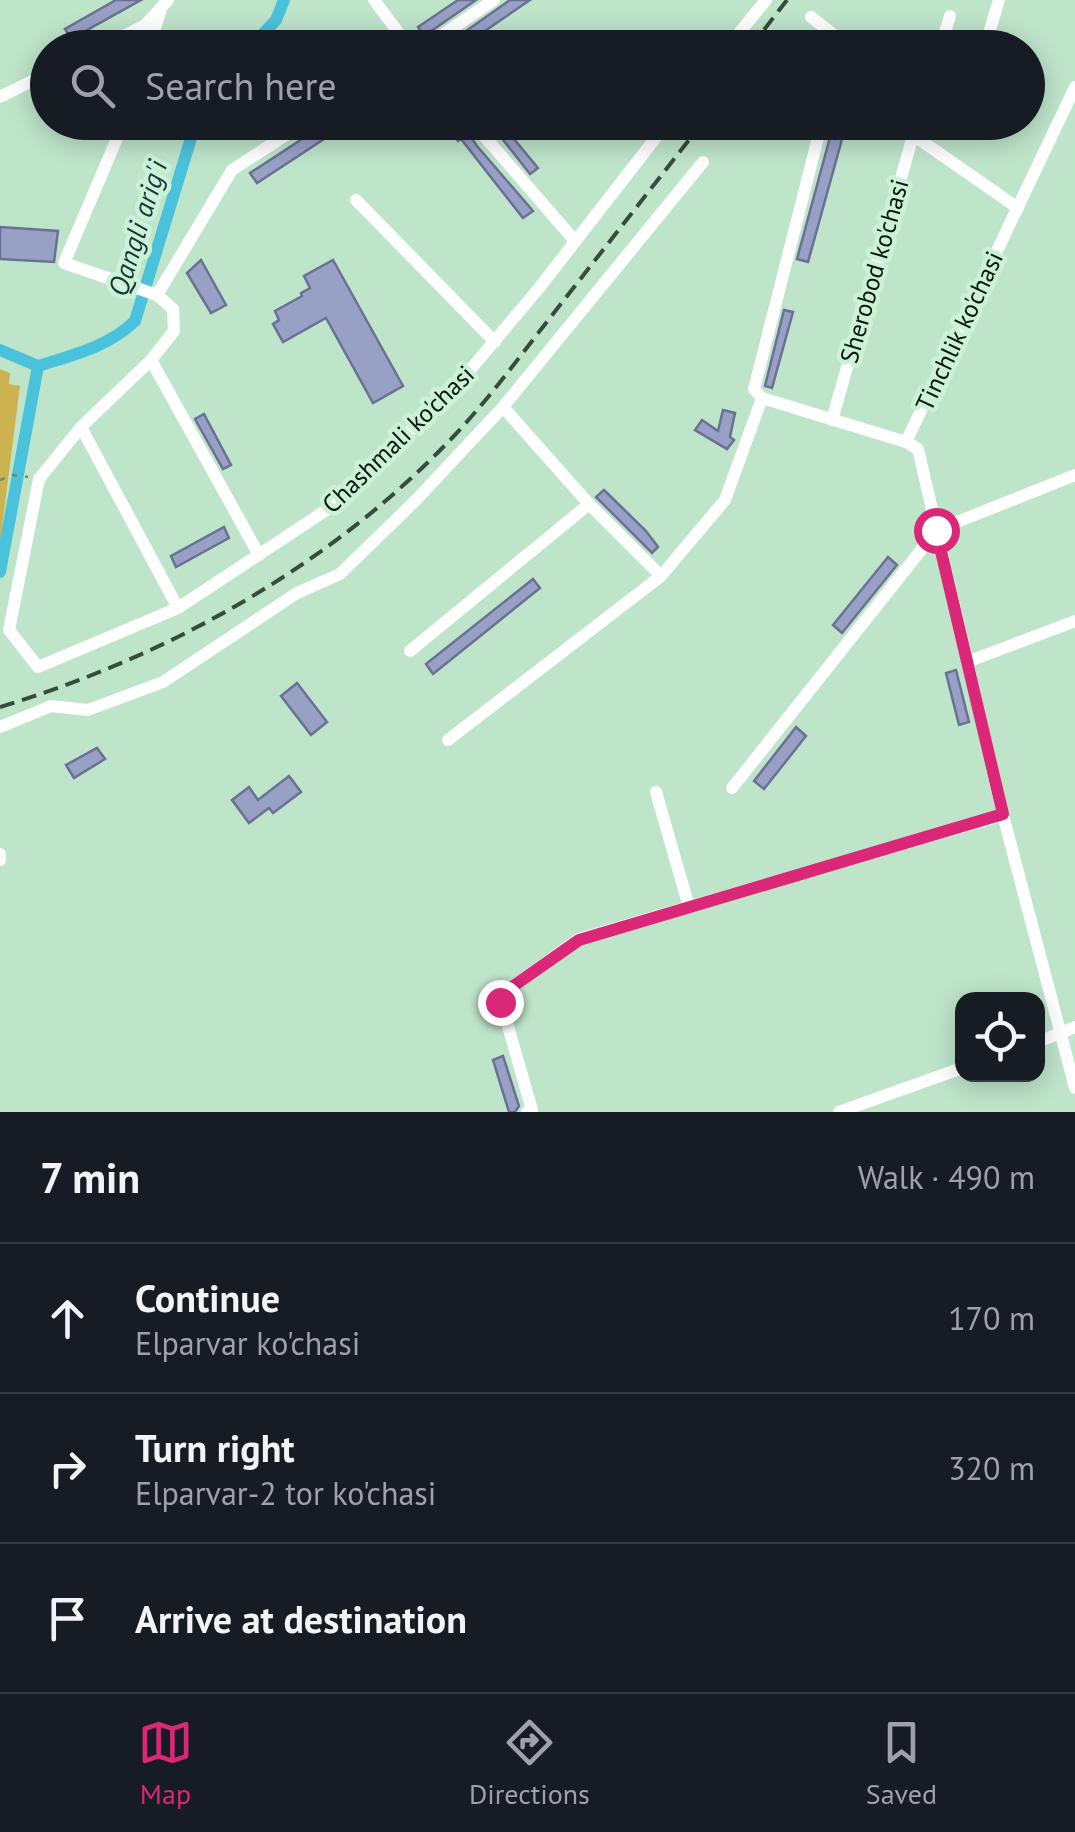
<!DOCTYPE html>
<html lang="en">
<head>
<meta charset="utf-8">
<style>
  body { margin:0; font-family:"PT Sans",sans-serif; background:#242831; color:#f1f3f6 }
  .controls { position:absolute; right:30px; bottom:30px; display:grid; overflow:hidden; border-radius:20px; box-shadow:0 5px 25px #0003 }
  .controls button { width:90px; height:90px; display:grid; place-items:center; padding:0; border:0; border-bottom:2px solid #363941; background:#171b24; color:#f1f3f6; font:50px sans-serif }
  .stop { position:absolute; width:30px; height:30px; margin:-22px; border:8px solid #db2777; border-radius:50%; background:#fff }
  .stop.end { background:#db2777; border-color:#fff; box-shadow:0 2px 10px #0008 }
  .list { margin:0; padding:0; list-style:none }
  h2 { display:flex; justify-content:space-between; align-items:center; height:130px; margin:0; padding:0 40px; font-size:42px }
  h2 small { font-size:32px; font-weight:400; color:#9ea1a6 }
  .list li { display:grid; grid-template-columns:65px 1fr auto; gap:30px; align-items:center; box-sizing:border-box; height:150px; padding:0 40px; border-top:2px solid #363941 }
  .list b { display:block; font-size:38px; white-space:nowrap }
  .list p { margin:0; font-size:32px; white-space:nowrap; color:#9ea1a6 }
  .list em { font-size:32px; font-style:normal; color:#9ea1a6 }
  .icon { flex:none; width:55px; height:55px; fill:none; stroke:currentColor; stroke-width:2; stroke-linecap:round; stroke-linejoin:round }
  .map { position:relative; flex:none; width:1075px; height:1112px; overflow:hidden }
  .search { position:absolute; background:#171b24; box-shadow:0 5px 25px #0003; left:30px; right:30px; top:30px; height:110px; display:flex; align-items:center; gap:25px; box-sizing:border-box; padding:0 35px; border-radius:55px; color:#9ea1a6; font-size:38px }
  .sheet { height:580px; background:#171b24 }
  nav { display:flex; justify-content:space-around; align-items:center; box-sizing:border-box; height:140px; border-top:2px solid #363941; background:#171b24; font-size:28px; color:#9ea1a6 }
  nav a { display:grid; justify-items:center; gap:5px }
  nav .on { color:#db2777 }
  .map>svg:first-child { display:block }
  .green { fill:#ccb34f }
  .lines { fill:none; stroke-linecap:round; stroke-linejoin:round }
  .canal { stroke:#4ac2dc; stroke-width:12 }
  .building { fill:#98a0c5; stroke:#6a7194; stroke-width:2.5 }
  .path { stroke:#6d8876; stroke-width:2.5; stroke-dasharray:5 8; stroke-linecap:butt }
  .minor { stroke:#fff; stroke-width:12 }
  .rail { stroke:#374b3e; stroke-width:4; stroke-dasharray:15 8; stroke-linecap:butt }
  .route { stroke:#db2777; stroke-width:12 }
  .labels { text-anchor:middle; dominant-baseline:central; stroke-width:9; stroke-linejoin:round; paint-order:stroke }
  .street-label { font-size:25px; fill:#07150c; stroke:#cbf2d7 }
  .water-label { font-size:28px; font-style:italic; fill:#1a343a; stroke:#cbf2d7 }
</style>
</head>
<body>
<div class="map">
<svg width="1075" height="1112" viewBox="0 0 1075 1112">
  <rect width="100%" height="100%" fill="#bee4ca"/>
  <!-- green -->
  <path class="green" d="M0 369 10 373 9 384 20 386 0 543Z"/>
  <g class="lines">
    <!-- canal -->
    <g class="canal">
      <path d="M250 48 276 20 284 0"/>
      <path d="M0 350 38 366C73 355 108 347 135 321L196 122"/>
      <path d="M0 572 38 366"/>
    </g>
  </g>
  <!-- building -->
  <g class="building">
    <path d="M116 0H141L71 39 65 29Z"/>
    <path d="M458 0H476L424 36 418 27Z"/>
    <path d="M510 0H530L460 48H442Z"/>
    <path d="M328 122H350L257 183 250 173Z"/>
    <path d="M489 122H500L538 168 530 174Z"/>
    <path d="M462 124 477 146 533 211 523 218 461 139 458 141 452 131Z"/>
    <path d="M832 130 844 132 808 262 797 259Z"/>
    <path d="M0 227 58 231 54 262 0 259Z"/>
    <path d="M201 260 226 305 211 313 187 273Z"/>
    <path d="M333 260 403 386 373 403 326 318 283 342 273 324 279 320 275 311 302 296 301 293 310 288 304 276Z"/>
    <path d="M784 310 793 312 772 388 765 386Z"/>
    <path d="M723 410 735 413 730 437 734 440 727 449 695 430 702 420 718 431Z"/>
    <path d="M204 414 231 465 223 469 195 419Z"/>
    <path d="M604 490 646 531 658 547 652 553 596 497Z"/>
    <path d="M224 527 229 538 176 567 171 556Z"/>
    <path d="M888 557 897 565 842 633 833 625Z"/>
    <path d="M533 579 540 588 433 674 426 664Z"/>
    <path d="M956 670 969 722 959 725 946 673Z"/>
    <path d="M297 683 327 722 311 735 281 696Z"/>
    <path d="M796 727 806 736 764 789 754 781Z"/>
    <path d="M97 748 105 759 74 778 66 765Z"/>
    <path d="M289 776 301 792 273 813 269 808 249 823 232 800 249 787 258 800Z"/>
    <path d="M503 1056 519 1106 515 1112H509L493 1060Z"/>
  </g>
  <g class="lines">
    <!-- path -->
    <path class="path" d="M0 480 13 475 28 477"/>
    <!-- minor -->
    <g class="minor">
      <path d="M374 0 410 48"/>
      <path d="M811 17 843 42 842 48"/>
      <path d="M990 30 999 0"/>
      <path d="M100 48 145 25 168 0"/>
      <path d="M149 48 161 9"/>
      <path d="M423 48 494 0"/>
      <path d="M727 48 766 0"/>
      <path d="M940 48 950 16"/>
      <path d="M0 97 48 73"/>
      <path d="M124 122 64 263 157 295"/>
      <path d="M306 122 232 170 157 295 173 309 174 331 151 360 81 427 39 479 9 630 38 667 178 608 328 509 454 389 539 288 668 122"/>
      <path d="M472 122 575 241"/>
      <path d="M913 135 1018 208"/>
      <path d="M356 200 495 342"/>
      <path d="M151 360 259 555"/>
      <path d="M762 398 754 389 822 122"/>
      <path d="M832 420 917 122"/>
      <path d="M81 427 178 608"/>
      <path d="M906 442 918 449 1003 815 1075 1088"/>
      <path d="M589 504 503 407 703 162"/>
      <path d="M410 651 589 504 661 576"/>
      <path d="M967 662 1075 621"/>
      <path d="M0 727 51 706 88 710 163 682 297 593 340 574 416 500 503 407"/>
      <path d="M448 740 661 576 725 500 762 398 906 442 1075 87"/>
      <path d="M732 788 937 530 1075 475"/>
      <path d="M656 792 689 907"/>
      <path d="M0 854V860"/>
      <path d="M1038 1042 1075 1027"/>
      <path d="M527 1112 532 1110 501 1002 509 989 579 939 1003 815"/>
      <path d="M839 1112 962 1068"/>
    </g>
    <!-- rail -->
    <g class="rail">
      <path d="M750 48 787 0"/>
      <path d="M0 707C169 656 330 566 452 438 489 399 520 356 553 314 603 250 653 186 703 122"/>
    </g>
  </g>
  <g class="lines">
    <!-- route -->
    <path class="route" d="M500 1002 509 989 579 940 1003 814 936 530"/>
  </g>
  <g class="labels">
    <!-- street labels -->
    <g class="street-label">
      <text transform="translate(874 271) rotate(-74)">Sherobod ko'chasi</text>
      <text transform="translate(959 331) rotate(-65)">Tinchlik ko'chasi</text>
      <text transform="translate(398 439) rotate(-44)">Chashmali ko'chasi</text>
    </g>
    <!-- water labels -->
    <g class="water-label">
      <text transform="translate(137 228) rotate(-73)">Qangli arig'i</text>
    </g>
  </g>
</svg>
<div class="controls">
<button><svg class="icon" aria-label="locate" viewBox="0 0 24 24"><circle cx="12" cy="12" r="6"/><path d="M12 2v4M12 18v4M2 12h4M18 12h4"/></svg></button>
</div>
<div class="stop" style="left:936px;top:530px"></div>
<div class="stop end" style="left:500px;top:1002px"></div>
<div class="search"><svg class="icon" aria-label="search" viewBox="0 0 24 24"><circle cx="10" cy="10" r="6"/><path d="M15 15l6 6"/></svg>Search here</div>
</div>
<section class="sheet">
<h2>7 min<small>Walk · 490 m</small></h2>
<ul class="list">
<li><svg class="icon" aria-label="ahead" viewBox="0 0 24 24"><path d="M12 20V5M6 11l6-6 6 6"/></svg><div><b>Continue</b><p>Elparvar ko'chasi</p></div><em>170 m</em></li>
<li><svg class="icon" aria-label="right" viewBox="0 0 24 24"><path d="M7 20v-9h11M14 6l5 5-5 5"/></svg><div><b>Turn right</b><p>Elparvar-2 tor ko'chasi</p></div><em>320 m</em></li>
<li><svg class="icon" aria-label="arrive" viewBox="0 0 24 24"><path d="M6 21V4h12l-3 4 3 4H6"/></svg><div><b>Arrive at destination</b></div></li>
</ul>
</section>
<nav>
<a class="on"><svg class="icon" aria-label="map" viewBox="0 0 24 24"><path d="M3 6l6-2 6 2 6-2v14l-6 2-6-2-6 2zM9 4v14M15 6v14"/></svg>Map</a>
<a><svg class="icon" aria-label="directions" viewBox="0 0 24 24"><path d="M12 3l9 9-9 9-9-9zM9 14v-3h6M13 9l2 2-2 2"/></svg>Directions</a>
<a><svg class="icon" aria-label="saved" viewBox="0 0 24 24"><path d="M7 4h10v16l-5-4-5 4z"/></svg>Saved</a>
</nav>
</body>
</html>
